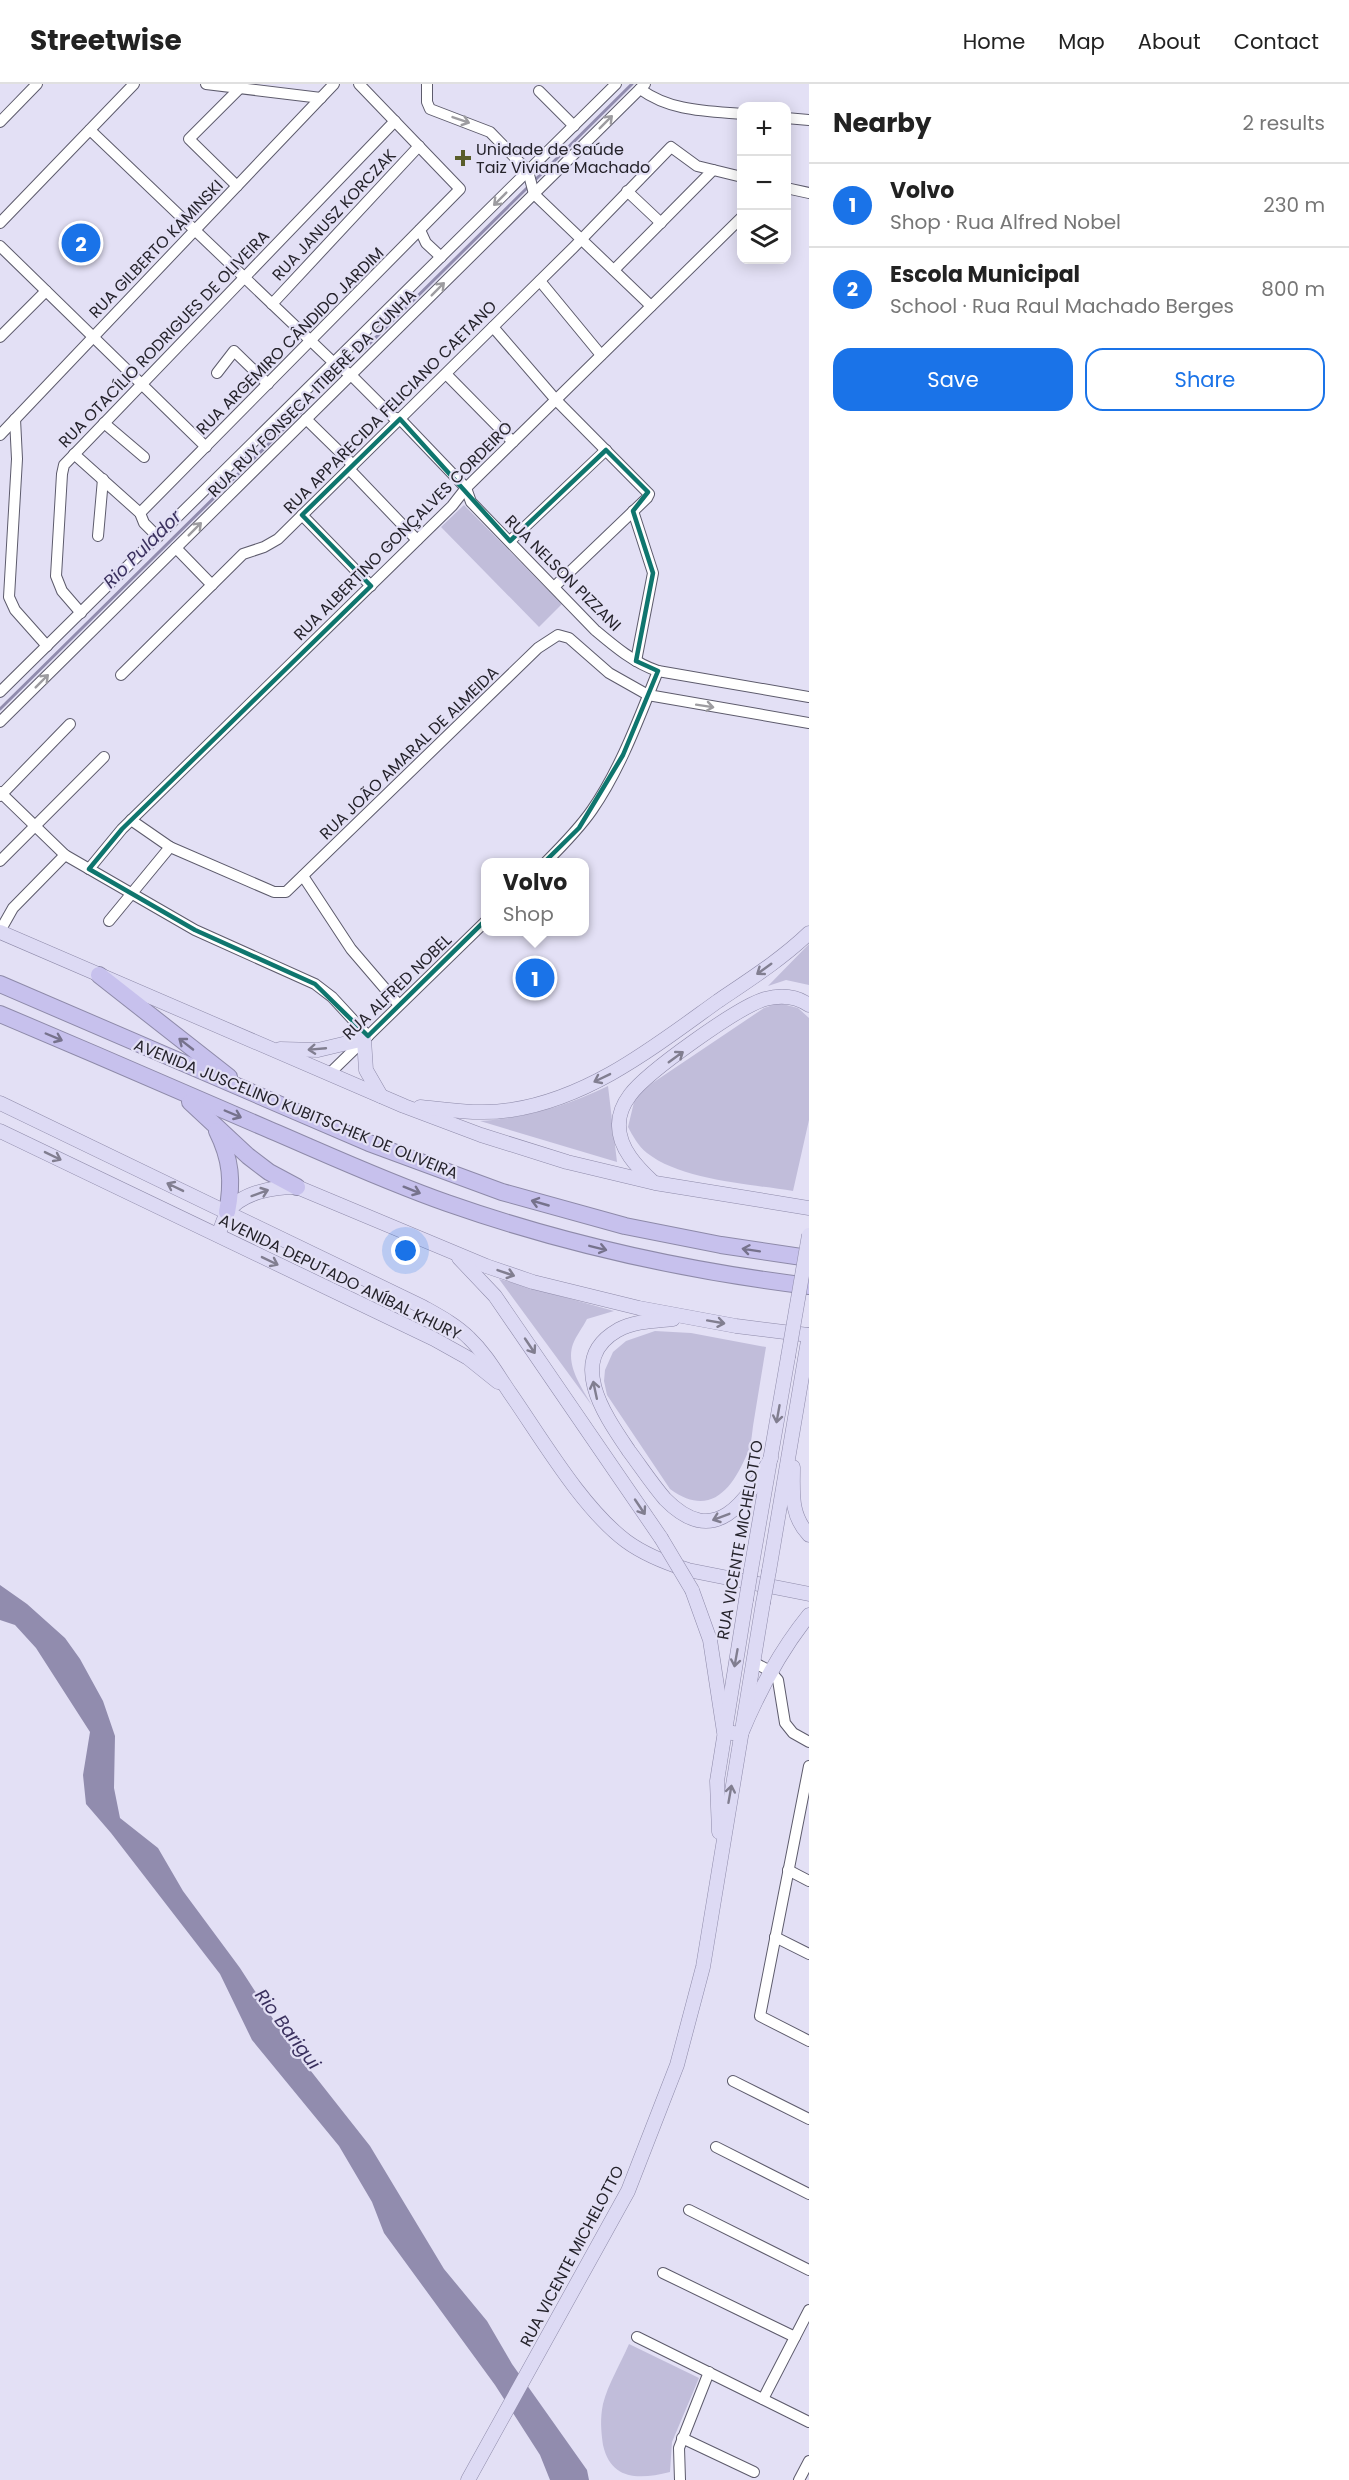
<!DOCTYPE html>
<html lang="en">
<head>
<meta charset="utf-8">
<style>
  body { margin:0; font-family:Poppins,sans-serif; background:#f6f6f6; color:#222 }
  .controls { position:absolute; right:18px; top:18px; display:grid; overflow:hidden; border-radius:12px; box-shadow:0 3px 15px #0003 }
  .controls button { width:54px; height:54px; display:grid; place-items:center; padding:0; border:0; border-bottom:2px solid #e0e0e0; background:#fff; color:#222; font:30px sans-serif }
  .you { position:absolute; left:406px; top:1167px; width:21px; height:21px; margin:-15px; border:4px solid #fff; border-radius:50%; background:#1a73e8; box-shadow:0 0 0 9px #1a73e833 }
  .badge { display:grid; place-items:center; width:39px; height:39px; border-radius:50%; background:#1a73e8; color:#fff; font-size:20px; font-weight:700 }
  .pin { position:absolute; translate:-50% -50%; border:3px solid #fff; box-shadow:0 2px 6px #0006 }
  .popup { position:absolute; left:481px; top:774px; width:108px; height:78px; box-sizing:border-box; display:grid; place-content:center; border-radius:12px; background:#fff; filter:drop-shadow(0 2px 4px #0005); font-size:20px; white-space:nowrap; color:#767676 }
  .popup b { font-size:22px; color:#222 }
  .popup::after { content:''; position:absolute; left:50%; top:100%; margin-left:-12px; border:12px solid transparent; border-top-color:#fff }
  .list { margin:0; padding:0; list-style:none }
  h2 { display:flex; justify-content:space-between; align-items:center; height:78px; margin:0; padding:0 24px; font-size:26px }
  h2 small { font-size:20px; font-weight:400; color:#767676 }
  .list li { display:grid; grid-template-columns:39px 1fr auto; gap:18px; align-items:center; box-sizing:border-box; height:84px; padding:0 24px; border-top:2px solid #e0e0e0 }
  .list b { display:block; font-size:22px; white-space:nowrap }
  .list p { margin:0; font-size:20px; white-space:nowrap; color:#767676 }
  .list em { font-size:20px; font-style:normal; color:#767676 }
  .actions { display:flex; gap:12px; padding:18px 24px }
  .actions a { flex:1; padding:14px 0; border:2px solid #1a73e8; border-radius:18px; text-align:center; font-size:21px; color:#1a73e8 }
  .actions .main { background:#1a73e8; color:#fff }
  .icon { flex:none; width:33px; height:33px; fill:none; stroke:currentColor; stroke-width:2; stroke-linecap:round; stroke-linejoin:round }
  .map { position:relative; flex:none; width:809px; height:2396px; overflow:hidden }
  header { display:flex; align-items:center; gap:36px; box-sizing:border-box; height:84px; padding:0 30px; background:#fff; border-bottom:2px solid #e0e0e0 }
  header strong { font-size:28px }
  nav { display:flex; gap:33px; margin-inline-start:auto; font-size:21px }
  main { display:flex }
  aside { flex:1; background:#fff }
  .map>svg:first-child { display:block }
  .green { fill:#c1bdda }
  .water { fill:#918cae }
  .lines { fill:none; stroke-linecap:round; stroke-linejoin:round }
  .stream { stroke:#918cae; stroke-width:3 }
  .minor-casing { stroke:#5d5b6c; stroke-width:12 }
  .major-casing { stroke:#8e8aa9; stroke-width:15 }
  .highway-casing { stroke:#8e8aa9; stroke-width:18 }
  .minor { stroke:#fff; stroke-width:10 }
  .major { stroke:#dddaf4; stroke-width:14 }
  .highway { stroke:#c7c1ed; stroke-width:16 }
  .major-bridge-casing { stroke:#8e8aa9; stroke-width:15; stroke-linecap:butt }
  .major-bridge { stroke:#dddaf4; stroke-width:14 }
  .oneway { stroke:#9d9ca0 }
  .oneway2 { stroke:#817e90 }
  .oneway3 { stroke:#76728c }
  .marked { fill:none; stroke:#0f766e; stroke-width:4.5; stroke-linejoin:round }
  .poi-dot { fill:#595d2a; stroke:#e3e0f5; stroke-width:2 }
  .labels { text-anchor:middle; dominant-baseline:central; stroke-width:4.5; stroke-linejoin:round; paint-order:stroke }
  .poi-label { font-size:16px; fill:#25232b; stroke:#e3e0f5; text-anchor:start }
  .street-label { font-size:16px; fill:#25232b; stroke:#e3e0f5 }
  .water-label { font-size:18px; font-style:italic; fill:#3a305e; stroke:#e3e0f5 }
</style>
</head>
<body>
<header>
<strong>Streetwise</strong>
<nav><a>Home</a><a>Map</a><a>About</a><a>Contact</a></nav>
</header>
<main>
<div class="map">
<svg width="809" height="2396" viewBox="0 0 809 2396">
  <rect width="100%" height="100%" fill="#e3e0f5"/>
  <!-- green -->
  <g class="green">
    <path d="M464 421 562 520 539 543 441 443Z"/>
    <path d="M809 860V901L786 896 768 902Z"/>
    <path d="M779 919 798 924 809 934V1036L793 1107C750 1100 681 1096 647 1069 638 1062 633 1052 628 1043L635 1014 648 1002 764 924Z"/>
    <path d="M608 1002 617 1078 480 1037C527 1034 566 1022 608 1002Z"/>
    <path d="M499 1195 614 1227 587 1235C583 1243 576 1252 573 1260 565 1282 583 1305 593 1323Z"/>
    <path d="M655 1247 691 1249 766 1263C762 1287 758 1312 754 1336 752 1346 752 1359 748 1368 732 1406 710 1434 670 1405L607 1311 604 1297 605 1286 613 1268 626 1257Z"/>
    <path d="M629 2260 699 2294 672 2358 670 2388C638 2396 611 2396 603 2361 601 2347 600 2334 603 2320 608 2300 621 2279 629 2260Z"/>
  </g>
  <!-- water -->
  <path class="water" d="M0 1501 27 1520 65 1554 80 1575 103 1617 115 1652 114 1704 120 1734 158 1764 183 1807 240 1884 288 1958 370 2062 444 2185 487 2237 512 2280 587 2386 589 2396H550L540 2371 495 2301 384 2149 372 2118 339 2062 252 1956 220 1890 111 1749 86 1720 83 1691 90 1648 36 1564 15 1541 0 1536Z"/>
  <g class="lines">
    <!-- stream -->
    <g class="stream">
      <path d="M533 98 632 0"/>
      <path d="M362 267 528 103"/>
      <path d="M0 625 304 325"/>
    </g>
    <!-- minor casing -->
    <g class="minor-casing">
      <g id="minor">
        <path d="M206 0 321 14"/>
        <path d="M427 0V18L430 25 490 48 528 87 534 110 651 222"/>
        <path d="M640 5C670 27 705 27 742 30"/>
        <path d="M539 7 574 42"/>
        <path d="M786 34 809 36"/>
        <path d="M0 38 37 0"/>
        <path d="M90 46 334 279 351 291 393 333 400 335 466 404 471 418 595 546C614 562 634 579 658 587L809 613"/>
        <path d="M237 102 189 55 239 5"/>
        <path d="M786 104 809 109"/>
        <path d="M627 107 661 139"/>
        <path d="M0 139 134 0"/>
        <path d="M420 146 426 159 441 173"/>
        <path d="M0 162 206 363"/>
        <path d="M614 186 713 86"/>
        <path d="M540 197 601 271"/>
        <path d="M272 220 419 62"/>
        <path d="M493 243 556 316 649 410 647 414 554 503"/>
        <path d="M0 253 46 207"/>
        <path d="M217 289 234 267 268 300"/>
        <path d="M446 290 513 358"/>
        <path d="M15 335 17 375 9 513 15 526 47 562"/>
        <path d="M306 335 353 381"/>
        <path d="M104 339 144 373"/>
        <path d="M0 351 334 0"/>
        <path d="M74 370 140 429 144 439 158 453"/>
        <path d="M349 385 417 456"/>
        <path d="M633 427 653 489 636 577"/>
        <path d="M140 429 460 105 359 0"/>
        <path d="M302 431 371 502"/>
        <path d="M98 452 103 395"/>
        <path d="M510 457 606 366"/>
        <path d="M176 464 212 501"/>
        <path d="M81 529 62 507 56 492 62 390 64 381 395 37"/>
        <path d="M121 591 243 470 264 463 278 455 574 163 671 63 697 82 742 93"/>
        <path d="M0 608 616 0"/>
        <path d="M0 638 645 0"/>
        <path d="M0 708 65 771 195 846 315 900 332 913 368 952"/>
        <path d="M0 712 70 640"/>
        <path d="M131 736 170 763 274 808H286L538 564 558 551 569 554 609 589 648 611 809 639"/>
        <path d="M0 777 104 673"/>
        <path d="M546 778C562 762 579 745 592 726 621 684 639 634 658 587"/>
        <path d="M89 785 122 745 452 422 466 404 742 133"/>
        <path d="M303 792 351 865 399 921"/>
        <path d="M109 837 170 763"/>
        <path d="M0 847 13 824 65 771"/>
        <path d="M329 990 486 837"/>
        <path d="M753 1578 770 1587 778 1596 785 1639 793 1649 809 1658"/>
        <path d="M809 1682 760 1932 809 1957"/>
        <path d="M788 1786 809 1797"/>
        <path d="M775 1853 809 1870"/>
        <path d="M733 1997 809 2035"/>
        <path d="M716 2063 809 2110"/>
        <path d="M689 2126 809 2186"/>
        <path d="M663 2189 795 2253"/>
        <path d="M637 2253 809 2338"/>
        <path d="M763 2315 809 2226"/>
        <path d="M682 2354 754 2388"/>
        <path d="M680 2396 679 2364 709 2288"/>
        <path d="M799 2396 809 2377"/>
      </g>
    </g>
    <!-- major casing -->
    <g class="major-casing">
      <g id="major">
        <path d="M0 848 404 1022 481 1051 567 1078 655 1099 809 1124"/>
        <path d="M280 965 318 966 364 955 366 986 381 1012"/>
        <path d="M0 1019 423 1223C439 1232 456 1241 469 1254 486 1270 497 1290 510 1309 542 1355 582 1424 626 1457 645 1471 666 1479 688 1486L809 1510"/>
        <path d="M420 1023C450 1026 481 1031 511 1026 590 1014 654 963 718 917 749 896 782 875 809 849"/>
        <path d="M0 1047 434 1255 468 1274 498 1298"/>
        <path d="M653 1098C638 1084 618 1064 619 1040 619 1030 624 1019 630 1011 647 988 738 923 765 915 780 911 796 912 809 921"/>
        <path d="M218 1151C221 1145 223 1136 227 1129 241 1108 274 1103 297 1103L486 1182 533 1198 639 1224 736 1242 809 1251"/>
        <path d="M459 1174 495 1212 661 1454"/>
        <path d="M673 1235C654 1237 635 1237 618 1246 565 1276 606 1333 629 1367 641 1383 652 1400 665 1415 715 1466 746 1418 771 1374"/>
        <path d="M793 1383C793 1409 790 1431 809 1451"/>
        <path d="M751 1486 788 1273"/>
        <path d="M769 1487 809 1251"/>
        <path d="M692 1506 710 1556 724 1648 741 1650C759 1607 779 1568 809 1531"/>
        <path d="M719 1748 717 1697 746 1516"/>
        <path d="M468 2396 628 2107 677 1981 703 1883 763 1519"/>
      </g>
    </g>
    <!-- highway casing -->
    <g class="highway-casing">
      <g id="highway">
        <path d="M99 891 229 993"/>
        <path d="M0 900 369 1059 502 1108 625 1142 721 1161 809 1174"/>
        <path d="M0 930C88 967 175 1005 263 1043 324 1069 384 1097 447 1119 564 1160 686 1187 809 1202"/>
        <path d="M190 1018 248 1072 269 1088 297 1103"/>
        <path d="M217 1047C231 1075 233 1098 227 1128"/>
      </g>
    </g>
    <!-- minor -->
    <use href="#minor" class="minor"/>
    <!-- major -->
    <use href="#major" class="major"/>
    <!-- highway -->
    <use href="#highway" class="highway"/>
    <!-- major-bridge casing -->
    <g class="major-bridge-casing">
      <g id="major-bridge">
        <path d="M788 1273 809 1151"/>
        <path d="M661 1454 692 1506"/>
        <path d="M746 1516 751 1486"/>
        <path d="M763 1519 769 1487"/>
      </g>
    </g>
    <!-- major-bridge -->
    <use href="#major-bridge" class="major-bridge"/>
  </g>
  <!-- one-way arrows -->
  <defs><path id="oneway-shaft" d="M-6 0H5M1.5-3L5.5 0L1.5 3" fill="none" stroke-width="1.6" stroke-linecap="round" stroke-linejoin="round" transform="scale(1.5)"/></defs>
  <g class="oneway">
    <use href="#oneway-shaft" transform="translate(461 36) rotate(19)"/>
    <use href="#oneway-shaft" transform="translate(606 38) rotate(-45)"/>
    <use href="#oneway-shaft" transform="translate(500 115) rotate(135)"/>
    <use href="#oneway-shaft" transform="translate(438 205) rotate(-45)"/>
    <use href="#oneway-shaft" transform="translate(195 445) rotate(-45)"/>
    <use href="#oneway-shaft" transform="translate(42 597) rotate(-45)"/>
    <use href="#oneway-shaft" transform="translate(705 622) rotate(9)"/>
  </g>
  <g class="oneway2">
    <use href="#oneway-shaft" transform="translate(764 885) rotate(144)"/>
    <use href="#oneway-shaft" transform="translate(317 965) rotate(175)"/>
    <use href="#oneway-shaft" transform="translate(676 973) rotate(-36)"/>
    <use href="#oneway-shaft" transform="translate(602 994) rotate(154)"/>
    <use href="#oneway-shaft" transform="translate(53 1072) rotate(26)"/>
    <use href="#oneway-shaft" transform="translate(175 1103) rotate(-154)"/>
    <use href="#oneway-shaft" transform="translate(260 1109) rotate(-20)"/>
    <use href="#oneway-shaft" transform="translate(270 1177) rotate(26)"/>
    <use href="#oneway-shaft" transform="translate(506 1189) rotate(19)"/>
    <use href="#oneway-shaft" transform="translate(716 1238) rotate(10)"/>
    <use href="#oneway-shaft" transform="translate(530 1262) rotate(56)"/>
    <use href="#oneway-shaft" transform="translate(595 1306) rotate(-102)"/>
    <use href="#oneway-shaft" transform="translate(778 1330) rotate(100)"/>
    <use href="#oneway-shaft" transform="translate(640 1423) rotate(56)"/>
    <use href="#oneway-shaft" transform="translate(721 1433) rotate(159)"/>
    <use href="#oneway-shaft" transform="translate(736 1574) rotate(100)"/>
    <use href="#oneway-shaft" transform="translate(730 1710) rotate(-80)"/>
  </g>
  <g class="oneway3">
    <use href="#oneway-shaft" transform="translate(54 953) rotate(23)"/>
    <use href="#oneway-shaft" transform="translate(186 960) rotate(-142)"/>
    <use href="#oneway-shaft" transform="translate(233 1030) rotate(23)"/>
    <use href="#oneway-shaft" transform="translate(412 1106) rotate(22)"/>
    <use href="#oneway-shaft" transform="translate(540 1119) rotate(-164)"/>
    <use href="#oneway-shaft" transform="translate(598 1164) rotate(14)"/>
    <use href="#oneway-shaft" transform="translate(751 1166) rotate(-171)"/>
  </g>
  <!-- marked area -->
  <path class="marked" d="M400 335 510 457 606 366 648 408 633 427 653 489 636 577 658 587 623 671 579 744 368 952 315 900 195 846 89 785 122 745 371 502 302 431Z"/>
  <!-- markers -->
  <path class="poi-dot" d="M460 65h6v6h6v6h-6v6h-6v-6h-6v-6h6z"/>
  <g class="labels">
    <!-- poi labels -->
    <g class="poi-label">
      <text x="476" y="65">Unidade de Saúde<tspan x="476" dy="18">Taiz Viviane Machado</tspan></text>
    </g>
    <!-- street labels -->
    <g class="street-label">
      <text transform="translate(334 131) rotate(-47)">RUA JANUSZ KORCZAK</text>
      <text transform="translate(156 165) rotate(-46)">RUA GILBERTO KAMINSKI</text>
      <text transform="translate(164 255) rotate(-46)">RUA OTACÍLIO RODRIGUES DE OLIVEIRA</text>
      <text transform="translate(290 257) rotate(-45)">RUA ARGEMIRO CÂNDIDO JARDIM</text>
      <text transform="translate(312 309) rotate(-45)">RUA RUY FONSECA ITIBERÊ DA CUNHA</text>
      <text transform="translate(390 323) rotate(-45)">RUA APPARECIDA FELICIANO CAETANO</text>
      <text transform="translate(403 447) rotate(-45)">RUA ALBERTINO GONÇALVES CORDEIRO</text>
      <text transform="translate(563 489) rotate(45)">RUA NELSON PIZZANI</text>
      <text transform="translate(409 669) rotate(-44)">RUA JOÃO AMARAL DE ALMEIDA</text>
      <text transform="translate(397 903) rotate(-44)">RUA ALFRED NOBEL</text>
      <text transform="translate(296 1025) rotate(22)">AVENIDA JUSCELINO KUBITSCHEK DE OLIVEIRA</text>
      <text transform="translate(340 1193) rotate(26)">AVENIDA DEPUTADO ANÍBAL KHURY</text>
      <text transform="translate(740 1456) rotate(-80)">RUA VICENTE MICHELOTTO</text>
      <text transform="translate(572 2172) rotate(-62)">RUA VICENTE MICHELOTTO</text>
    </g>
    <!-- water labels -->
    <g class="water-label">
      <text transform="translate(142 465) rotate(-45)">Rio Pulador</text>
      <text transform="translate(288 1945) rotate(53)">Rio Barigui</text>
    </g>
  </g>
</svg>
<div class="controls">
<button>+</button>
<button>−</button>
<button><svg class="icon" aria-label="layers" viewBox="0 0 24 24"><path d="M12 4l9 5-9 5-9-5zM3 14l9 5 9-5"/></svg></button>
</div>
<div class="you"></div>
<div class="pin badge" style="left:535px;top:894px">1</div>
<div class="popup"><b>Volvo</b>Shop</div>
<div class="pin badge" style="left:81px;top:159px">2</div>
</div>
<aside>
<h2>Nearby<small>2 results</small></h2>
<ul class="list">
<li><span class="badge">1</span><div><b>Volvo</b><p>Shop · Rua Alfred Nobel</p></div><em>230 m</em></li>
<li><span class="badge">2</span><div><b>Escola Municipal</b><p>School · Rua Raul Machado Berges</p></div><em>800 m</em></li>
</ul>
<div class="actions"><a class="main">Save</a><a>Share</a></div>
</aside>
</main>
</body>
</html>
